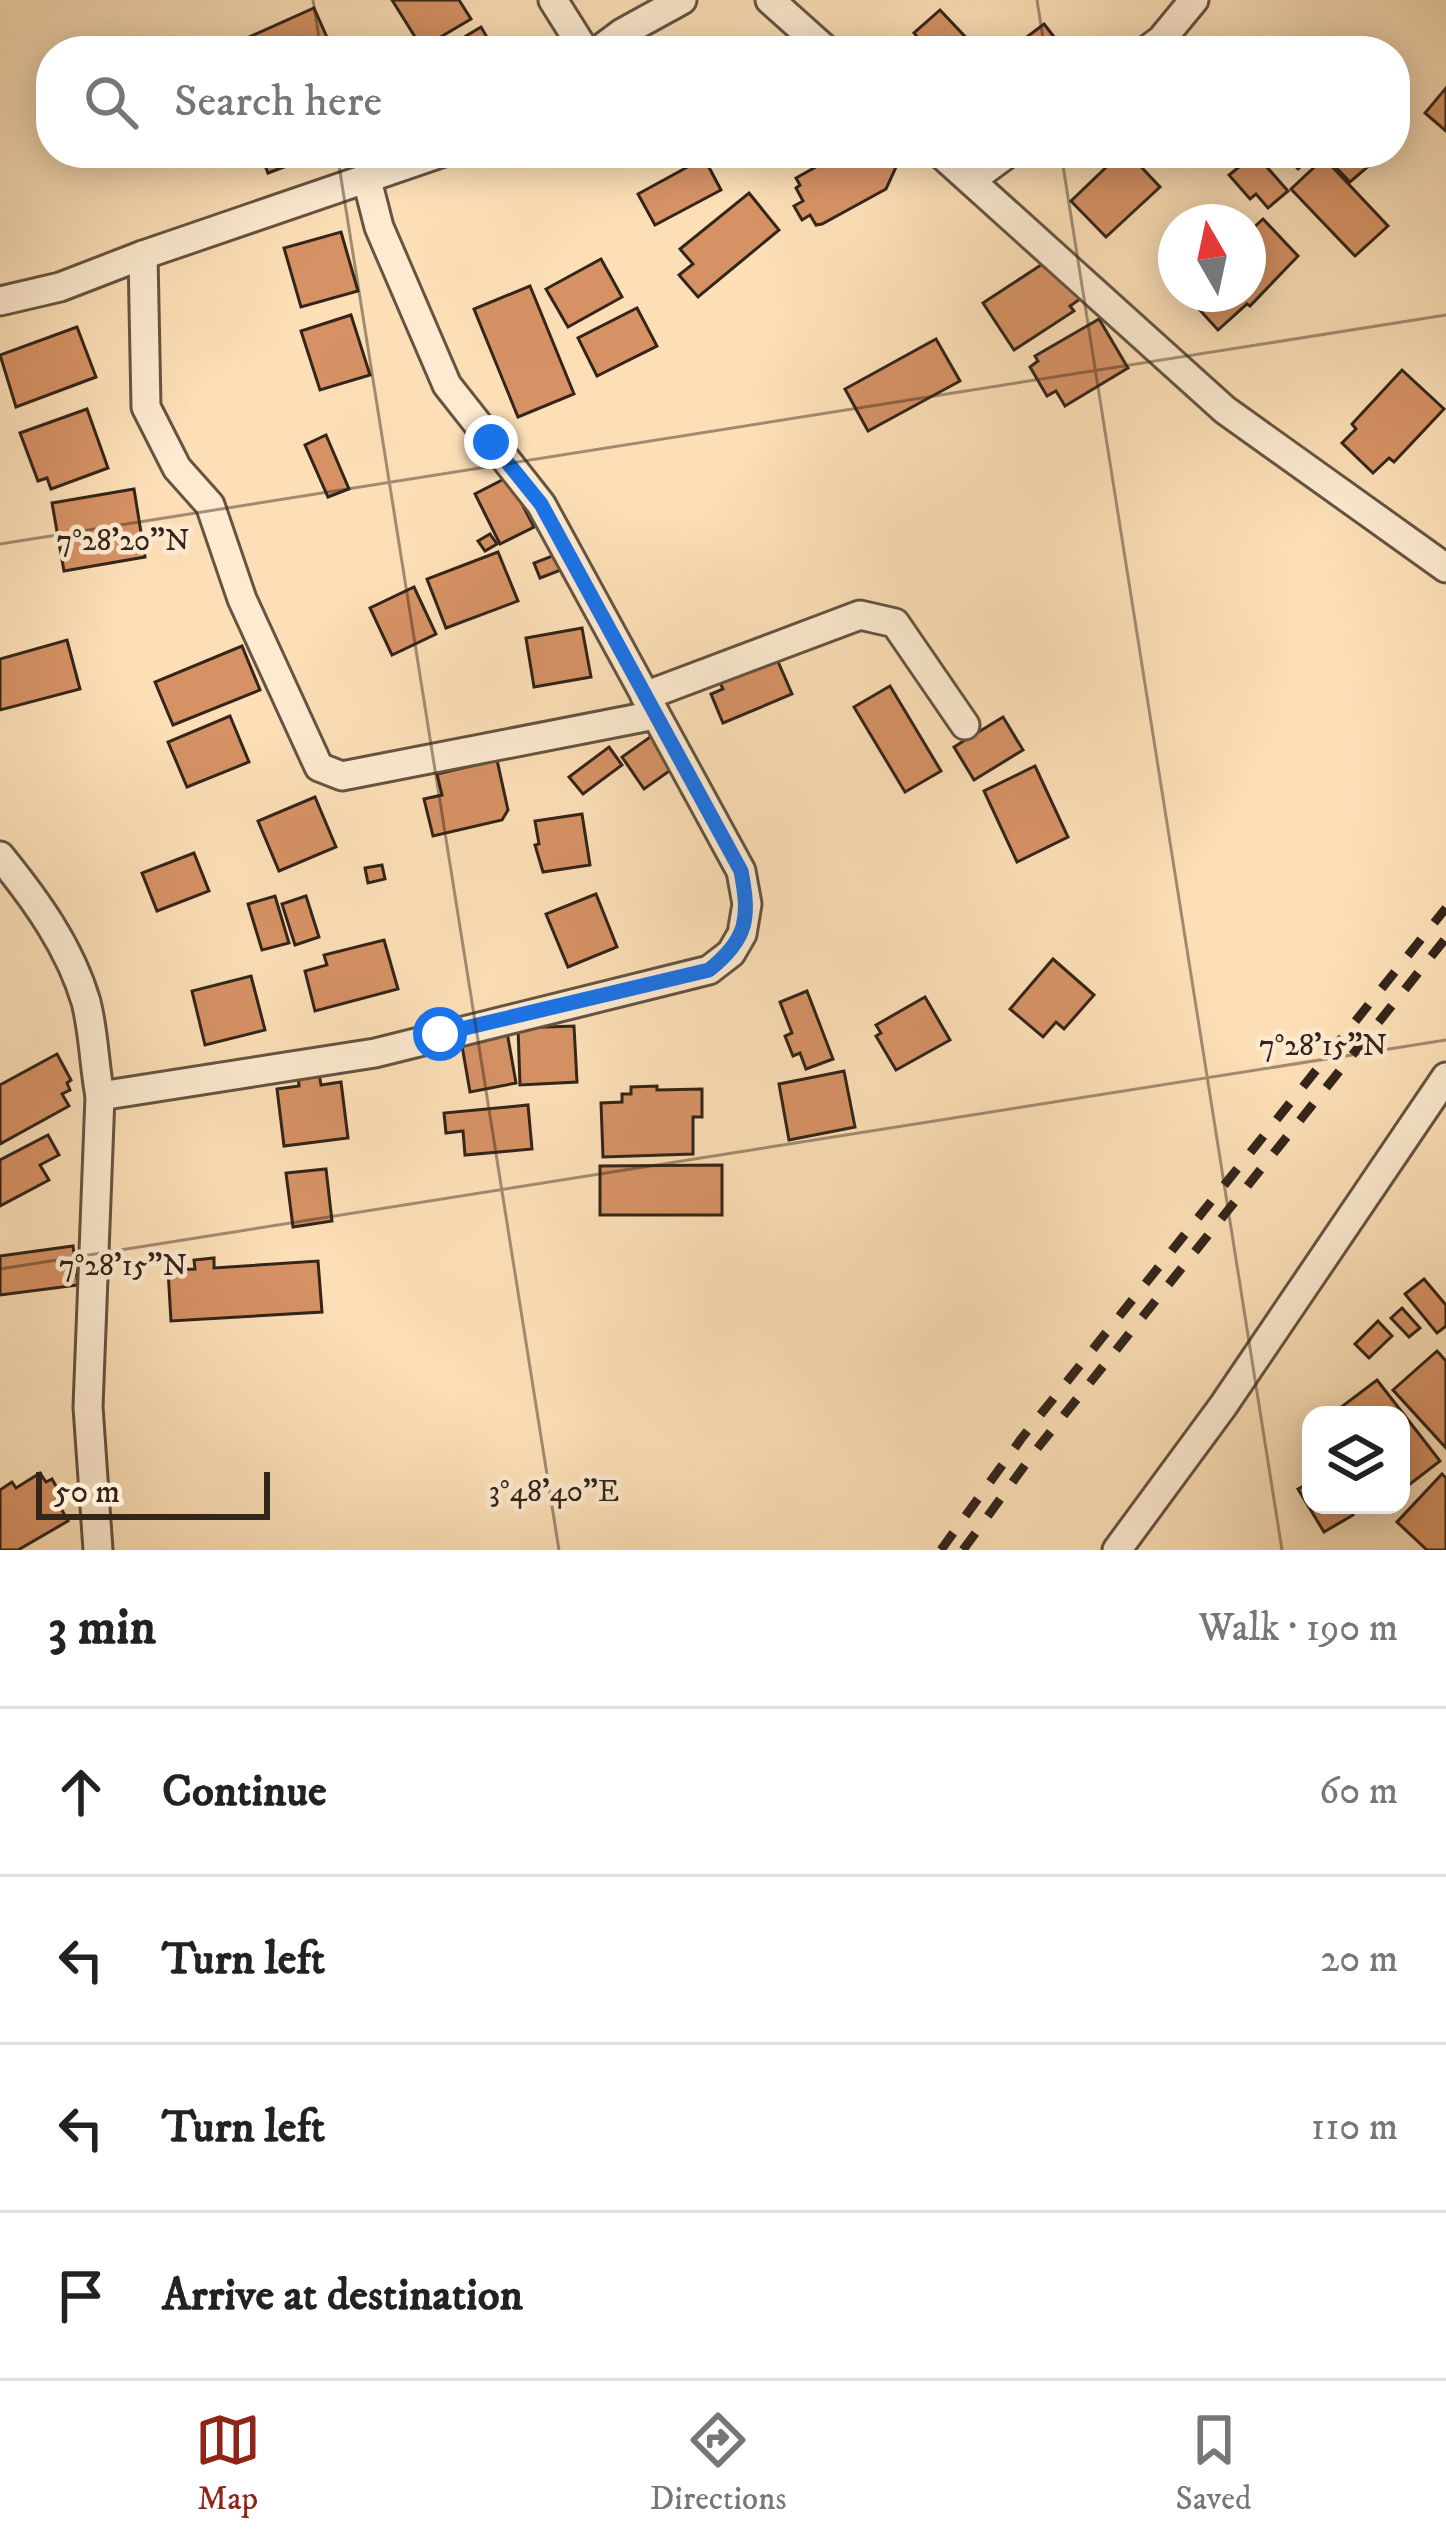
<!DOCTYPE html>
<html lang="en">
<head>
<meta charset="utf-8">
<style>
  body { margin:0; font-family:"IM FELL DW Pica",serif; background:#f2f2f2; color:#222 }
  .controls { position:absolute; right:36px; bottom:36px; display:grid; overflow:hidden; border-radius:24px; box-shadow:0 6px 30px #0003 }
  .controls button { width:108px; height:108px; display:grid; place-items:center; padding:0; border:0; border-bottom:3px solid #e0e0e0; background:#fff; color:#222; font:60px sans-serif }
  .compass { position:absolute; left:1158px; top:204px; width:108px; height:108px; border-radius:50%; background:#fff; box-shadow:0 6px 30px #0003; rotate:351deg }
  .scale { position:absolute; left:36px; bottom:30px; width:234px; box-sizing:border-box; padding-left:12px; border:6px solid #33251a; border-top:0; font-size:33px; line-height:42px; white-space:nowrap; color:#33251a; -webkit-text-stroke:9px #fdead0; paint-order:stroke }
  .stop { position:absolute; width:36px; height:36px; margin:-27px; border:9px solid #1a73e8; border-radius:50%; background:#fff }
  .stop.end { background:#1a73e8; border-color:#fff; box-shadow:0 3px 12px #0008 }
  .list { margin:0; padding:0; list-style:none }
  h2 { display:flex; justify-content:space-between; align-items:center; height:156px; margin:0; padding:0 48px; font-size:51px }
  h2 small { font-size:39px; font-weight:400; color:#767676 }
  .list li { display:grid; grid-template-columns:78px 1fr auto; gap:36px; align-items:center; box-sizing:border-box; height:168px; padding:0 48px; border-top:3px solid #e0e0e0 }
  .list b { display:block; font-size:45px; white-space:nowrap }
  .list em { font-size:39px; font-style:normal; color:#767676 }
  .icon { flex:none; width:66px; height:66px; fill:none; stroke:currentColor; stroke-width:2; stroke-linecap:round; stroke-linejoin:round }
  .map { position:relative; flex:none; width:1446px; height:1550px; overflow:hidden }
  .search { position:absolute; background:#fff; box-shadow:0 6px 30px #0003; left:36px; right:36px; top:36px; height:132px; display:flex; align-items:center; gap:30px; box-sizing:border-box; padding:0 42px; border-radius:48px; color:#767676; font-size:45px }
  .sheet { height:828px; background:#fff }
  nav { display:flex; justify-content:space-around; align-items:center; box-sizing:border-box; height:168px; border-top:3px solid #e0e0e0; background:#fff; font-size:33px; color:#767676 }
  nav a { display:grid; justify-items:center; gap:6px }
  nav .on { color:#8f2418 }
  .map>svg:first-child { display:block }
  .building { fill:#d69265; stroke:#33251a; stroke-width:3 }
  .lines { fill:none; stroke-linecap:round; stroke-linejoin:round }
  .minor-casing { stroke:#655441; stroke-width:33 }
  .minor { stroke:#fdead0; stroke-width:27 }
  .rail { stroke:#33251a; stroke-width:9; stroke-dasharray:21 21; stroke-linecap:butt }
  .route { stroke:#1a73e8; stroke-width:15 }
  .ticks { fill:none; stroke:#33251a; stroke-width:3; stroke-opacity:0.45 }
  .ticks-label { font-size:30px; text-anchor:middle; fill:#33251a; stroke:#fdead0; stroke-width:9; stroke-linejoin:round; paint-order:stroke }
</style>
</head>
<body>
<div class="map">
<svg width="1446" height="1550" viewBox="0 0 1446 1550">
  <rect width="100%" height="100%" fill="#fcdfb7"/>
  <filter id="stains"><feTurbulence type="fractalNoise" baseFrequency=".00167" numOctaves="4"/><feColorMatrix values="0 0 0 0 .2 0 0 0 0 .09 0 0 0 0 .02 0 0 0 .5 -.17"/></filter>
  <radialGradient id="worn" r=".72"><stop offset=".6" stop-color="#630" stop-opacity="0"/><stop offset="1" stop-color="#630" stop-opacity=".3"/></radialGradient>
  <!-- building -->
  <g class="building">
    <path d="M392 0H459L471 19 422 48Z"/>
    <path d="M314 8 333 51H218Z"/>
    <path d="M940 10 973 45 966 51H906L919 39 914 33Z"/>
    <path d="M1044 24 1065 51H1008Z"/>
    <path d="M481 27 495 51H475L466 36Z"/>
    <path d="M1446 88V131L1425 113Z"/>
    <path d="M260 153H321L268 173Z"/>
    <path d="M841 153H894L890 156 896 167 886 189 822 224 816 225 810 215 802 220 794 206 803 201 796 188 800 185 796 178Z"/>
    <path d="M1121 153H1128L1160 187 1106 237 1071 201Z"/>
    <path d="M1283 153H1315L1298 169Z"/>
    <path d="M1322 153H1363L1372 163 1350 182Z"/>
    <path d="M1258 157 1288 191 1268 208 1256 194 1250 199 1229 175 1249 159 1252 162Z"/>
    <path d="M704 158 721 190 655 225 638 194Z"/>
    <path d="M1324 158 1388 226 1355 256 1291 189Z"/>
    <path d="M749 193 779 230 698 297 679 275 693 264 680 249Z"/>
    <path d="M1263 219 1298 256 1250 306 1247 304 1218 330 1186 295 1248 294V233Z"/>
    <path d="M341 232 358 291 301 307 284 248Z"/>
    <path d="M601 259 622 297 568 327 546 289Z"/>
    <path d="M1047 261 1059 280 1065 276 1080 299 1070 306 1074 311 1014 350 983 303Z"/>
    <path d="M530 286 574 394 518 417 474 309Z"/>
    <path d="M637 308 657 346 597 376 578 338Z"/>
    <path d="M351 315 370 375 320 390 301 331Z"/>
    <path d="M1099 319 1128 368 1065 406 1056 391 1047 396 1030 367 1038 361 1035 356Z"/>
    <path d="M77 327 96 377 16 407 0 355Z"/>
    <path d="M936 339 960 381 868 431 845 389Z"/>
    <path d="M1402 370 1444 409 1394 462 1389 458 1373 473 1342 443 1356 429 1352 424Z"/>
    <path d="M87 409 108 468 51 489 47 478 38 481 20 433Z"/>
    <path d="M326 435 349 489 328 497 305 445Z"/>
    <path d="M508 477 534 527 500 544 475 494Z"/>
    <path d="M134 489 145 557 64 571 52 503Z"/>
    <path d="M490 534 497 544 485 551 478 541Z"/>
    <path d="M498 552 518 601 446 628 427 579Z"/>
    <path d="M555 555 561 570 540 578 534 563Z"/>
    <path d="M414 587 436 634 392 655 370 608Z"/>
    <path d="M582 628 591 677 534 687 526 638Z"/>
    <path d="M67 640 80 689 0 710V659Z"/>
    <path d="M242 646 260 690 173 725 155 682Z"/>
    <path d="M773 650 792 694 723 723 711 694 723 689 716 674Z"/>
    <path d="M890 686 941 771 905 792 854 707Z"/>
    <path d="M230 716 249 762 187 787 168 742Z"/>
    <path d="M1003 717 1023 750 974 780 954 747Z"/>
    <path d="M653 735 675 767 644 789 622 757Z"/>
    <path d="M609 747 622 765 583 794 569 777Z"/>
    <path d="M497 760 508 810 502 820 433 836 424 799 442 795 437 774Z"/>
    <path d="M1035 766 1068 837 1017 862 984 791Z"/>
    <path d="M315 797 336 847 279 871 258 821Z"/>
    <path d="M582 814 590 865 543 872 535 845 539 844 535 821Z"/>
    <path d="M194 853 209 891 157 911 142 873Z"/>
    <path d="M382 865 385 879 368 883 365 868Z"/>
    <path d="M596 894 617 947 568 967 546 914Z"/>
    <path d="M275 896 289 943 262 950 248 904Z"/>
    <path d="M306 896 319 937 295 945 282 904Z"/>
    <path d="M384 940 398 989 315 1011 305 971 327 965 324 955Z"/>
    <path d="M1053 959 1094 995 1064 1029 1056 1022 1043 1037 1010 1009Z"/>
    <path d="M251 976 265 1030 205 1045 192 991Z"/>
    <path d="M807 991 833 1059 806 1069 800 1053 793 1056 785 1036 792 1033 780 1002Z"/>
    <path d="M925 997 950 1040 896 1070 876 1036 881 1033 876 1025Z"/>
    <path d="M574 1026 577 1082 520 1085 518 1028Z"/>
    <path d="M507 1032 516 1083 470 1092 461 1040Z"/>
    <path d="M57 1054 71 1080 67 1083 70 1090 62 1094 69 1106 0 1144V1085Z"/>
    <path d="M844 1071 855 1127 789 1140 779 1084Z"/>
    <path d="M319 1073 321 1085 341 1082 348 1138 284 1146 277 1089 299 1086 298 1075Z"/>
    <path d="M657 1086V1090L702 1089V1117H693V1154L603 1157 601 1103 622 1102V1094H631V1087Z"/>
    <path d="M528 1105 532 1149 465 1155 463 1131 446 1133 444 1113Z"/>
    <path d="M48 1135 59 1155 40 1165 49 1180 0 1206V1160Z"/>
    <path d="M722 1165V1215H600V1166Z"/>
    <path d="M326 1169 332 1221 293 1227 286 1173Z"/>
    <path d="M73 1246 78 1285 0 1295V1256Z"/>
    <path d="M214 1258V1268L318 1261 322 1312 171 1321 168 1270 195 1269 194 1260Z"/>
    <path d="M1424 1279 1446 1305V1326L1437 1333 1405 1294Z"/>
    <path d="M1402 1308 1420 1328 1409 1337 1391 1318Z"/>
    <path d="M1378 1321 1392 1336 1369 1358 1355 1344Z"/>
    <path d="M1437 1351 1446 1361V1448L1393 1390Z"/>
    <path d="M1377 1380 1440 1461 1401 1491V1415L1332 1414Z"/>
    <path d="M40 1473 46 1482 52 1479 64 1500 58 1503 68 1521 18 1550H0V1490L12 1482 16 1488Z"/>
    <path d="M1442 1474 1446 1478V1550H1427L1397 1522Z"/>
    <path d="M1311 1482V1505H1347L1353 1515 1324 1532 1298 1489Z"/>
  </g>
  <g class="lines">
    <!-- minor casing -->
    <g class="minor-casing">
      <g id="minor">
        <path d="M553 0 585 51"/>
        <path d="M770 0 827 51"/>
        <path d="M598 51 622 33 682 0"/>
        <path d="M1146 51 1161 40 1194 0"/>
        <path d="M940 153 1225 410 1446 568"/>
        <path d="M971 180 1008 153"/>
        <path d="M143 255 146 407 177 468 210 505 242 599 319 767 342 776 655 715"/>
        <path d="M0 301 60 287 143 255 441 153"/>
        <path d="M645 696 860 615 895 623 965 725"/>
        <path d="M0 856C35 899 70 947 86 1002 94 1033 94 1065 100 1096L88 1407 98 1550"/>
        <path d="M100 1096 375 1053 709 970 731 953 742 934 747 904 741 871 541 504 447 385 379 227 367 180"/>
        <path d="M1117 1550 1223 1406 1446 1077"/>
      </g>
    </g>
    <!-- minor -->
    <use href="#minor" class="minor"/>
    <!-- rail -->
    <g class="rail">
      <path d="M941 1550 1021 1439 1446 908"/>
      <path d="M963 1550 1036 1450 1446 938"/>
    </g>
  </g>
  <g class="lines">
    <!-- route -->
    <path class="route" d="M440 1034 709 970C748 939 750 918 741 871L541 504 491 442"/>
  </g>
  <!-- ticks -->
  <path class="ticks" d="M313 0 321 51M1037 0 1045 51M337 153 559 1550M1061 153 1282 1550M0 544 1446 315M0 1269 1446 1040"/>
  <g class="ticks-label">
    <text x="123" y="550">7°28'20"N</text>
    <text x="1323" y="1055">7°28'15"N</text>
    <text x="123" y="1275">7°28'15"N</text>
    <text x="554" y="1501">3°48'40"E</text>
  </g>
  <rect width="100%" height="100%" filter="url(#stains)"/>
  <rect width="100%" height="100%" fill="url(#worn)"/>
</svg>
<div class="controls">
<button><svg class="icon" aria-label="layers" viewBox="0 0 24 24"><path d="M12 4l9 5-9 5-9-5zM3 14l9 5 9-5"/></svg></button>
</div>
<svg class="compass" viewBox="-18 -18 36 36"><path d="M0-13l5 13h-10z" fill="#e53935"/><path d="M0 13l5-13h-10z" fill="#767676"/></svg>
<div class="scale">50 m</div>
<div class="stop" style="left:440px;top:1034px"></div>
<div class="stop end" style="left:491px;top:442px"></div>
<div class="search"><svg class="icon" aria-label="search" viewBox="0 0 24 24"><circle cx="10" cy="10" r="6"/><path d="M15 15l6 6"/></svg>Search here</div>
</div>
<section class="sheet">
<h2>3 min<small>Walk · 190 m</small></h2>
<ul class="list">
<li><svg class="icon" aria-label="ahead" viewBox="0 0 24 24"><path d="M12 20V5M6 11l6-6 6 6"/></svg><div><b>Continue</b></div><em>60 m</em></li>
<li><svg class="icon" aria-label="left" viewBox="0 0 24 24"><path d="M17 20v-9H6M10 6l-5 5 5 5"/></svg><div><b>Turn left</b></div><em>20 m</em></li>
<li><svg class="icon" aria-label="left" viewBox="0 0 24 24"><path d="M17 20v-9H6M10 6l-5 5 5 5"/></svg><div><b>Turn left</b></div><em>110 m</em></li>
<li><svg class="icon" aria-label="arrive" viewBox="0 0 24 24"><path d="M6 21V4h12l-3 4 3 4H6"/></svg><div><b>Arrive at destination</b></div></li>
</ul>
</section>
<nav>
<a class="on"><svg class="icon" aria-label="map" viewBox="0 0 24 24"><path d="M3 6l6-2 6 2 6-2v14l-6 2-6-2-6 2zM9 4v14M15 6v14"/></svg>Map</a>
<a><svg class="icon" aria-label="directions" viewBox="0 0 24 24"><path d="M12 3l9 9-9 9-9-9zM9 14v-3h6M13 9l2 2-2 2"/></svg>Directions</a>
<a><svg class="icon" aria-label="saved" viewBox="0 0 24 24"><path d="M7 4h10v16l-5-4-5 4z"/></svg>Saved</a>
</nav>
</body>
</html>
